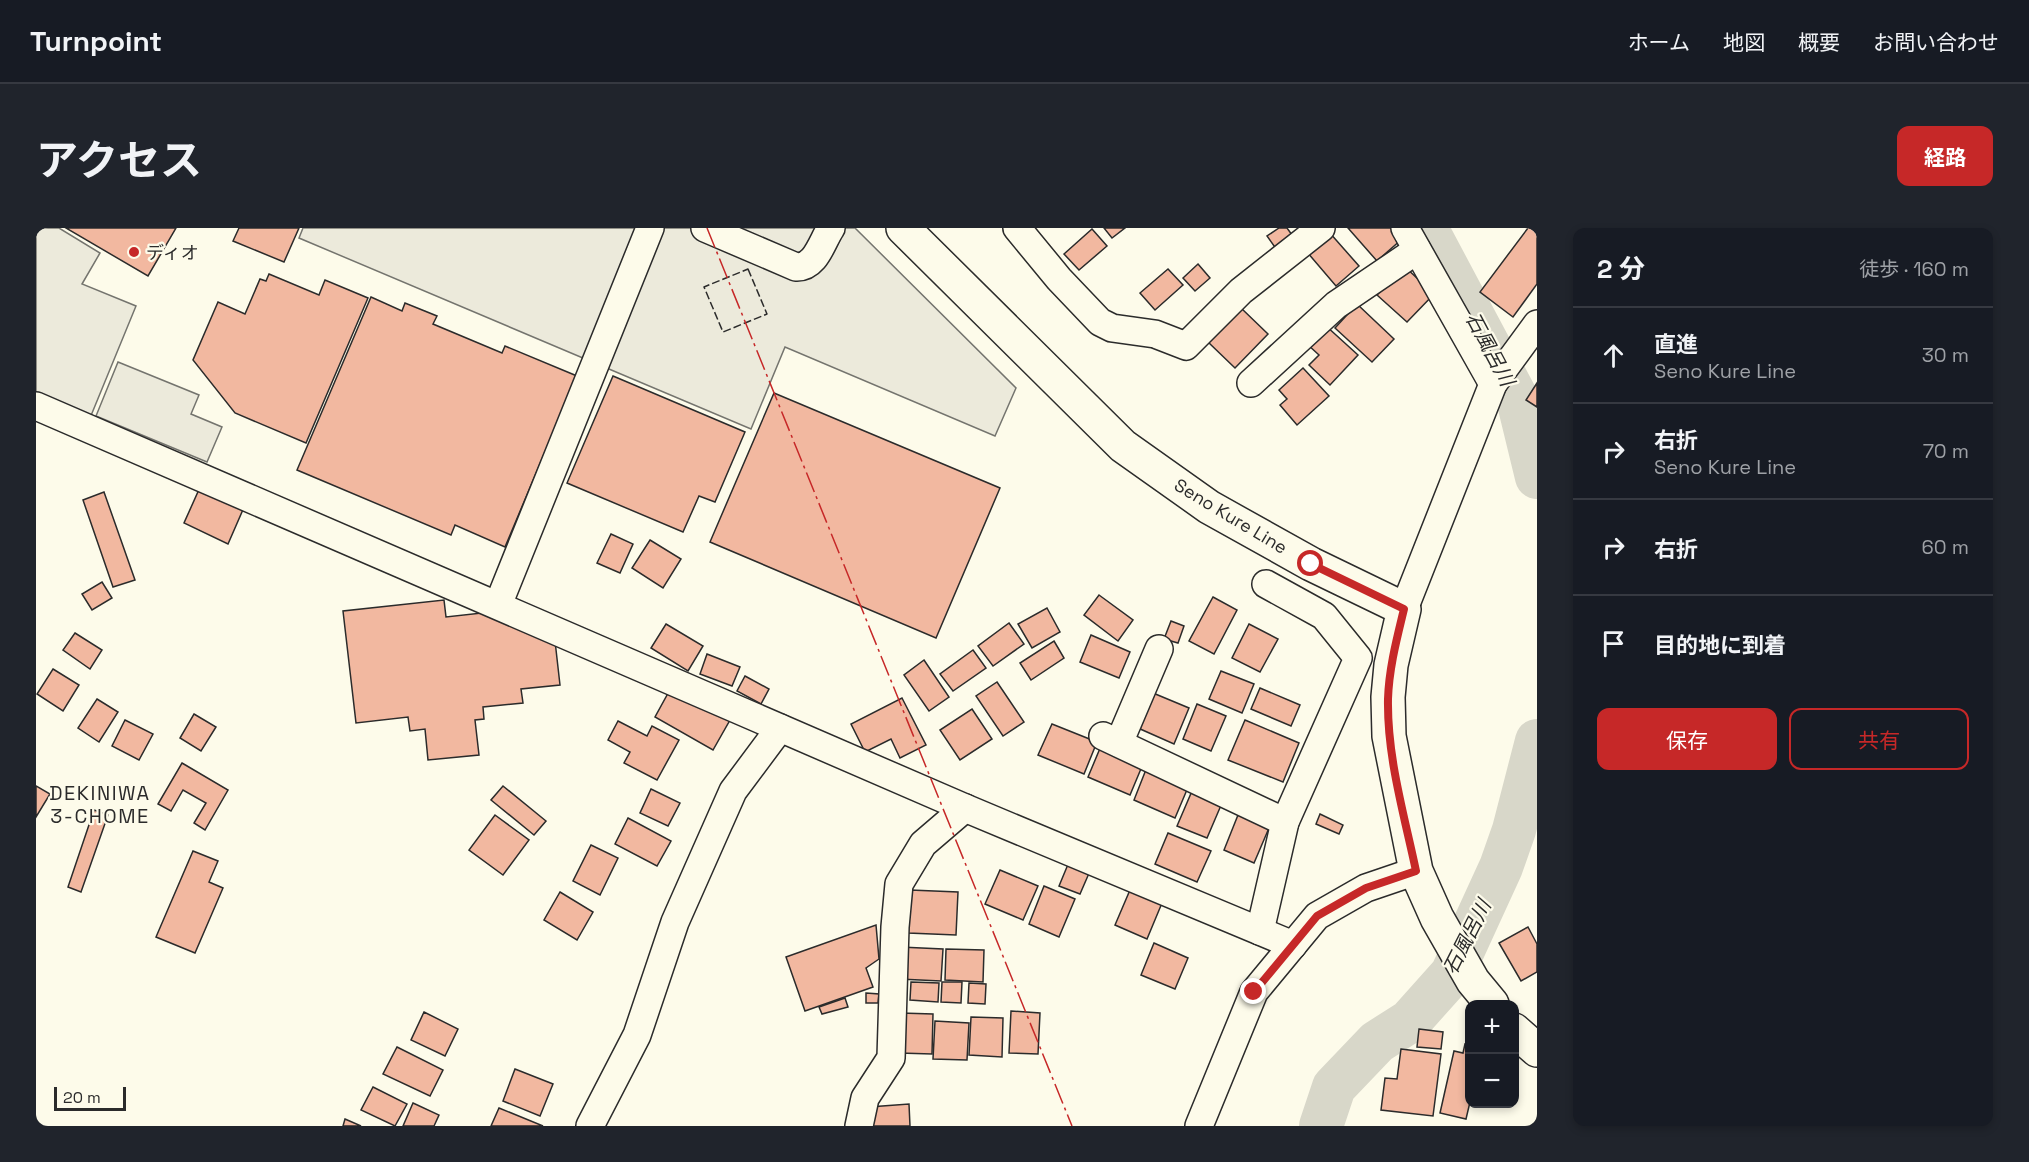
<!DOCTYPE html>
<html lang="ja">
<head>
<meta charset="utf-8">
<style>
  body { margin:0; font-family:"Space Grotesk","Noto Sans JP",sans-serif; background:#20242c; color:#f1f3f6 }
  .controls { position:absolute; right:18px; bottom:18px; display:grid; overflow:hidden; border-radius:12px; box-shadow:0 3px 9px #0003 }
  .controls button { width:54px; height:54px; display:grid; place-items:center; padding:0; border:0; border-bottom:2px solid #363941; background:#171b24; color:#f1f3f6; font:30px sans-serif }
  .scale { position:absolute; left:18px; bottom:15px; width:72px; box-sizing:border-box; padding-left:6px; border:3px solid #2b2b2b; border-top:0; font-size:16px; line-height:21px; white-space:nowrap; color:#2b2b2b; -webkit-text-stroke:4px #fdfbea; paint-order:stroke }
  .stop { position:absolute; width:18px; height:18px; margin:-14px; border:4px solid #c62828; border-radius:50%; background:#fff }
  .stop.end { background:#c62828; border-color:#fff; box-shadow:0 2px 6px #0008 }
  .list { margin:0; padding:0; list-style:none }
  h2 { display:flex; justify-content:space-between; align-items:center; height:78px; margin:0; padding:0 24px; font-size:26px }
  h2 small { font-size:20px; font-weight:400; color:#9ea1a6 }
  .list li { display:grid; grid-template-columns:39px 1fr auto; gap:18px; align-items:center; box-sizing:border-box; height:96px; padding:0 24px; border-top:2px solid #363941 }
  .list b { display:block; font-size:22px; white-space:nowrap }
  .list p { margin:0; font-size:20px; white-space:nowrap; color:#9ea1a6 }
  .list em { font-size:20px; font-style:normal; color:#9ea1a6 }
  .actions { display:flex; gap:12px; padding:18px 24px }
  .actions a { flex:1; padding:14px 0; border:2px solid #c62828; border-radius:12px; text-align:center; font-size:21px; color:#c62828 }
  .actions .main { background:#c62828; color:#fff }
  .icon { flex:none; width:33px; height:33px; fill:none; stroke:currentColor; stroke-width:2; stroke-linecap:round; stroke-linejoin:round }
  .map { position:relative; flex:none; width:1501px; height:898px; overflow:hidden; border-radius:12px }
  header { display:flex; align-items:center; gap:36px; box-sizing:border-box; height:84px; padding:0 30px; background:#171b24; border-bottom:2px solid #363941 }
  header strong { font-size:28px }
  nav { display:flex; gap:33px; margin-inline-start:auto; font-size:21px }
  .intro { display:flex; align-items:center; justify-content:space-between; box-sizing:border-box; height:144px; padding:0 36px }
  h1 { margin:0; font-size:42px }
  .button { padding:15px 27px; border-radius:12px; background:#c62828; color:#fff; font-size:21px; font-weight:700 }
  main { display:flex; gap:36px; padding:0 36px }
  aside { flex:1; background:#171b24; border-radius:12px; box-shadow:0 3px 9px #0003 }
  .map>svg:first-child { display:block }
  .parking { fill:#eceadb; stroke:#74746e; stroke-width:1.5 }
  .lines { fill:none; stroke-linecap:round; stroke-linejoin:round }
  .river { stroke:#d8d7c9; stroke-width:44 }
  .building { fill:#f2b8a0; stroke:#2b2b2b; stroke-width:1.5 }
  .minor-casing { stroke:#2b2b2b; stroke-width:30 }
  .major-casing { stroke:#2b2b2b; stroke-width:36 }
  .minor { stroke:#fdfbea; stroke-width:27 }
  .major { stroke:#fdfbea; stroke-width:33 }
  .fence { stroke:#2b2b2b; stroke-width:1.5; stroke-dasharray:8 3; stroke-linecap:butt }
  .power { stroke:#c62828; stroke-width:1.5; stroke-dasharray:21 4.5 3 4.5; stroke-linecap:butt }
  .route { stroke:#c62828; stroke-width:8 }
  .poi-dot { fill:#c62828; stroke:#fdfbea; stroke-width:2 }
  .labels { text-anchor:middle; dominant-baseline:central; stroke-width:4.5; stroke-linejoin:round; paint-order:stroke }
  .poi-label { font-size:18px; fill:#2b2b2b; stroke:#fdfbea; text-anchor:start }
  .street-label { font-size:18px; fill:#2b2b2b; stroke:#fdfbea }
  .water-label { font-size:20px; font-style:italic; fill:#2b2b2b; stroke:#fdfbea }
  .neighbourhood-label { font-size:20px; letter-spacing:1.5px; fill:#2b2b2b; stroke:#fdfbea }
</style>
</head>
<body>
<header>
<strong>Turnpoint</strong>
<nav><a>ホーム</a><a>地図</a><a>概要</a><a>お問い合わせ</a></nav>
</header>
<div class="intro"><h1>アクセス</h1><a class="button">経路</a></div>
<main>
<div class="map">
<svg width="1501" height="898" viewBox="0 0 1501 898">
  <rect width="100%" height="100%" fill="#fdfbea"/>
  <!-- parking -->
  <g class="parking">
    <path d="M0 0H23L64 25 46 56 100 78 54 190 0 167Z"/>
    <path d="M267 0H819L980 160 959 208 749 119 715 201 263 10Z"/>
    <path d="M82 134 163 167 155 186 186 199 171 234 60 188Z"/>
  </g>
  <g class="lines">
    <!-- river -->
    <g class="river">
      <path d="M1390 0 1483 175 1501 249"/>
      <path d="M1285 898 1298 859 1341 814 1374 793 1416 746 1465 639 1478 602 1501 513"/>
    </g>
  </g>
  <!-- building -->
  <g class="building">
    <path d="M30 0H140L112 48Z"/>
    <path d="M203 0H263L248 34 197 13Z"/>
    <path d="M1068 0H1089L1076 10Z"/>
    <path d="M1243 0H1251L1259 11 1241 22 1231 8Z"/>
    <path d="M1312 0H1356L1366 11 1341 33Z"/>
    <path d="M1492 0H1501V56L1477 89 1444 64Z"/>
    <path d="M1056 1 1071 18 1043 42 1028 26Z"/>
    <path d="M1293 4 1323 38 1300 58 1271 24Z"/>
    <path d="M1162 36 1174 50 1159 63 1147 50Z"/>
    <path d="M1368 38 1398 66 1371 94 1341 67Z"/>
    <path d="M1132 41 1147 57 1119 82 1104 65Z"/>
    <path d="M233 46 283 67 289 52 332 70 270 215 199 185 157 132 182 74 209 86 224 51 230 53Z"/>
    <path d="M335 69 366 83 369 75 401 88 397 96 466 125 469 118 541 148 469 319 419 297 415 307 261 242Z"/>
    <path d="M1321 76 1358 111 1336 134 1299 100Z"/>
    <path d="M1205 80 1232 106 1199 140 1172 114Z"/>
    <path d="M1289 97 1322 127 1294 157 1273 137 1283 127 1271 116Z"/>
    <path d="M1267 140 1293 168 1261 197 1244 177 1251 171 1243 162Z"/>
    <path d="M577 148 709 204 679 274 663 268 647 304 531 255Z"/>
    <path d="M1501 155V179L1490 172Z"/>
    <path d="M738 165 964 260 900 410 674 314Z"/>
    <path d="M165 257 209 277 192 316 148 295Z"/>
    <path d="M68 264 99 352 77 359 47 272Z"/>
    <path d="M575 306 597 316 584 345 561 335Z"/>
    <path d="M614 312 645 331 627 360 596 340Z"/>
    <path d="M66 354 76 370 56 382 46 366Z"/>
    <path d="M1063 367 1097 392 1082 413 1048 387Z"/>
    <path d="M1177 369 1201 382 1178 426 1153 413Z"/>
    <path d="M408 372 410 389 464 383 518 404 524 457 485 461 487 475 447 479 448 491 439 492 443 527 392 532 389 501 374 503 372 489 320 495 307 383Z"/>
    <path d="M1011 380 1024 404 996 420 982 396Z"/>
    <path d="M1135 393 1148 398 1142 415 1128 411Z"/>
    <path d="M973 395 988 416 957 438 942 418Z"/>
    <path d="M630 396 667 418 652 443 615 420Z"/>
    <path d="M1213 396 1242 411 1224 444 1196 430Z"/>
    <path d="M39 405 66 422 54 441 27 422Z"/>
    <path d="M1055 407 1094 424 1083 450 1044 434Z"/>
    <path d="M1018 413 1028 430 995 452 984 435Z"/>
    <path d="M937 422 950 440 917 463 904 446Z"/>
    <path d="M671 426 704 439 696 458 664 446Z"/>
    <path d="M888 432 913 469 893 483 868 447Z"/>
    <path d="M17 441 43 457 27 483 1 466Z"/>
    <path d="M1185 443 1218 456 1206 485 1173 471Z"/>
    <path d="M709 448 733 461 725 476 701 463Z"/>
    <path d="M961 454 988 494 967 508 940 468Z"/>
    <path d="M636 458 694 492 677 522 619 489Z"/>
    <path d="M1224 460 1264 477 1255 498 1215 481Z"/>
    <path d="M1117 465 1153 480 1138 516 1102 500Z"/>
    <path d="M866 470 890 517 864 530 855 511 829 524 815 496Z"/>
    <path d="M61 471 82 484 63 514 42 500Z"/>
    <path d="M1161 476 1190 488 1175 523 1147 511Z"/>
    <path d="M936 481 956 511 924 532 904 502Z"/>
    <path d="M158 486 180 499 165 523 144 510Z"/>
    <path d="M89 492 117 506 103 532 76 518Z"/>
    <path d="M1209 492 1263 515 1247 554 1192 532Z"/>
    <path d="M582 493 611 508 616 498 643 512 621 552 588 535 594 524 572 512Z"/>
    <path d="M1016 496 1061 514 1048 546 1002 527Z"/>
    <path d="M1065 518 1107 536 1094 567 1052 549Z"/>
    <path d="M146 535 192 562 169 602 158 595 170 575 147 562 135 583 122 576Z"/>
    <path d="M1111 539 1153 557 1139 590 1098 572Z"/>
    <path d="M0 558 14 566 0 589Z"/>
    <path d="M467 558 510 593 498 607 455 572Z"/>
    <path d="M615 561 644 575 632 598 604 585Z"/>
    <path d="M1156 563 1186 575 1171 610 1141 598Z"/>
    <path d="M58 582 72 587 45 664 32 659Z"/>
    <path d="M1284 586 1307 597 1303 606 1280 596Z"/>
    <path d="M459 587 493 612 467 647 433 622Z"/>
    <path d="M1202 587 1233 600 1218 635 1188 622Z"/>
    <path d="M592 590 635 613 621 638 579 616Z"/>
    <path d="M1132 605 1175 623 1161 654 1119 636Z"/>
    <path d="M555 617 582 630 564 667 537 653Z"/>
    <path d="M157 623 182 633 173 654 187 660 159 725 120 709Z"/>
    <path d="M1033 634 1054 643 1044 666 1023 658Z"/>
    <path d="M964 642 1002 658 987 692 949 676Z"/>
    <path d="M1008 658 1039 671 1023 709 993 696Z"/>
    <path d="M874 662 922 664 920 707 872 705Z"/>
    <path d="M1094 662 1126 675 1111 711 1079 697Z"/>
    <path d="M524 664 557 684 541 712 508 692Z"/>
    <path d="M840 697 843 731 830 740 837 759 769 783 750 729Z"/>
    <path d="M1492 699 1501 716V744L1485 753 1463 715Z"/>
    <path d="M1118 715 1152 730 1139 761 1105 747Z"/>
    <path d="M864 719 907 721 905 753 863 751Z"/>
    <path d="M910 721 948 722 947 754 909 752Z"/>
    <path d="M875 754 903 755 902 774 874 772Z"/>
    <path d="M906 754H926L925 775 905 774Z"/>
    <path d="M933 755 950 756 949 776 932 775Z"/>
    <path d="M830 765 843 766 842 775H830Z"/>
    <path d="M809 770 812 779 786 786 783 779Z"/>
    <path d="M975 783 1004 785 1002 826 973 825Z"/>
    <path d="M388 784 422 801 409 828 375 812Z"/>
    <path d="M864 785 897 786 896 826 863 825Z"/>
    <path d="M935 789 967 790 966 829 933 827Z"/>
    <path d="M899 793 933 795 931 832 897 831Z"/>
    <path d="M1383 801 1407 804 1405 821 1381 819Z"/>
    <path d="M1429 816 1434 817V874L1430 891 1404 885 1418 823 1427 825Z"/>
    <path d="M361 819 407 842 394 868 347 846Z"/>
    <path d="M1365 821 1405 826 1397 888 1345 882 1349 850 1361 851Z"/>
    <path d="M479 841 517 856 504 888 467 873Z"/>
    <path d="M337 859 371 876 359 898 325 882Z"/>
    <path d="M377 875 403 887 398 898H367Z"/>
    <path d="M873 876 874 898H834L833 879Z"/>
    <path d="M463 880 507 898H455Z"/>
    <path d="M309 891 325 898H307Z"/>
  </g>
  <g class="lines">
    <!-- minor casing -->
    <g class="minor-casing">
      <g id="minor">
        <path d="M669 0 760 39C780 40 786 13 795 0"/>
        <path d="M981 0 1023 51 1064 94 1076 100 1119 106 1150 118 1205 63 1285 0"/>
        <path d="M1369 0 1457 156"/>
        <path d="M1215 155 1300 77 1381 22"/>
        <path d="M0 178 929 580 1257 717"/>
        <path d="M462 377 614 0"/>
        <path d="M1368 381 1457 156 1501 96"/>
        <path d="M1067 508 1249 594"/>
        <path d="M1083 515 1123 421"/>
        <path d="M1224 703 1249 594 1322 430 1288 388 1230 356"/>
        <path d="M554 898 601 807 639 694 697 563 744 500"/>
        <path d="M823 898 829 870 855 830 859 699 863 656 887 616 929 580"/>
        <path d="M1163 898 1218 764 1281 688 1330 660 1380 643"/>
      </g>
    </g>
    <!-- major casing -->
    <g class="major-casing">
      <g id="major">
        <path d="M867 0 1087 218 1173 279 1275 336 1368 381 1355 437 1352 469 1353 508 1380 643 1401 690 1437 753 1456 776"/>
        <path d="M1478 802 1501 822"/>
      </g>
    </g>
    <!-- minor -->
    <use href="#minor" class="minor"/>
    <!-- major -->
    <use href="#major" class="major"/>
    <!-- fence -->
    <path class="fence" d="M712 41 731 86 687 104 668 59Z"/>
    <!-- power -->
    <path class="power" d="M671 0 1036 898"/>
  </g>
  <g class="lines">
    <!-- route -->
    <path class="route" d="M1218 764 1281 688 1330 660 1380 643C1368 586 1351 529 1352 471 1353 440 1361 410 1368 381L1275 336"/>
  </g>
  <!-- markers -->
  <circle class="poi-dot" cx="98" cy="24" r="6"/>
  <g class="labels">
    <!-- poi labels -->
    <g class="poi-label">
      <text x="110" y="24">ディオ</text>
    </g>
    <!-- street labels -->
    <g class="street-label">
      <text transform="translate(1195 288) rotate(31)">Seno Kure Line</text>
    </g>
    <!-- water labels -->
    <g class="water-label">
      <text transform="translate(1454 121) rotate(62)">石風呂川</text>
      <text transform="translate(1431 709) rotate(-63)">石風呂川</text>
    </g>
    <!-- neighbourhood labels -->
    <g class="neighbourhood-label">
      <text x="64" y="565">DEKINIWA<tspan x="64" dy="23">3-CHOME</tspan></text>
    </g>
  </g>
</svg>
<div class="controls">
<button>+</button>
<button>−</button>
</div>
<div class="scale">20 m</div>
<div class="stop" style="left:1275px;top:336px"></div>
<div class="stop end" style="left:1218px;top:764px"></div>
</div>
<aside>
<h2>2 分<small>徒歩 · 160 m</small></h2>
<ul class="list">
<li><svg class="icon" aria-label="ahead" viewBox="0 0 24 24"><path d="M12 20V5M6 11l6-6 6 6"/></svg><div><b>直進</b><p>Seno Kure Line</p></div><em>30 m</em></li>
<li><svg class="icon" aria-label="right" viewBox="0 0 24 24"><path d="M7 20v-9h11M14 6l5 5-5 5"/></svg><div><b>右折</b><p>Seno Kure Line</p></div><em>70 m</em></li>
<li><svg class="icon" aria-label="right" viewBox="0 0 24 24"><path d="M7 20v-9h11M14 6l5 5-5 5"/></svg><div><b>右折</b></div><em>60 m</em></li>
<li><svg class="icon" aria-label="arrive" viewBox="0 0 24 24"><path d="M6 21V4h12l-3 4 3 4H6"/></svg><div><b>目的地に到着</b></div></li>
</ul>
<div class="actions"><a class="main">保存</a><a>共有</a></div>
</aside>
</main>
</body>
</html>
